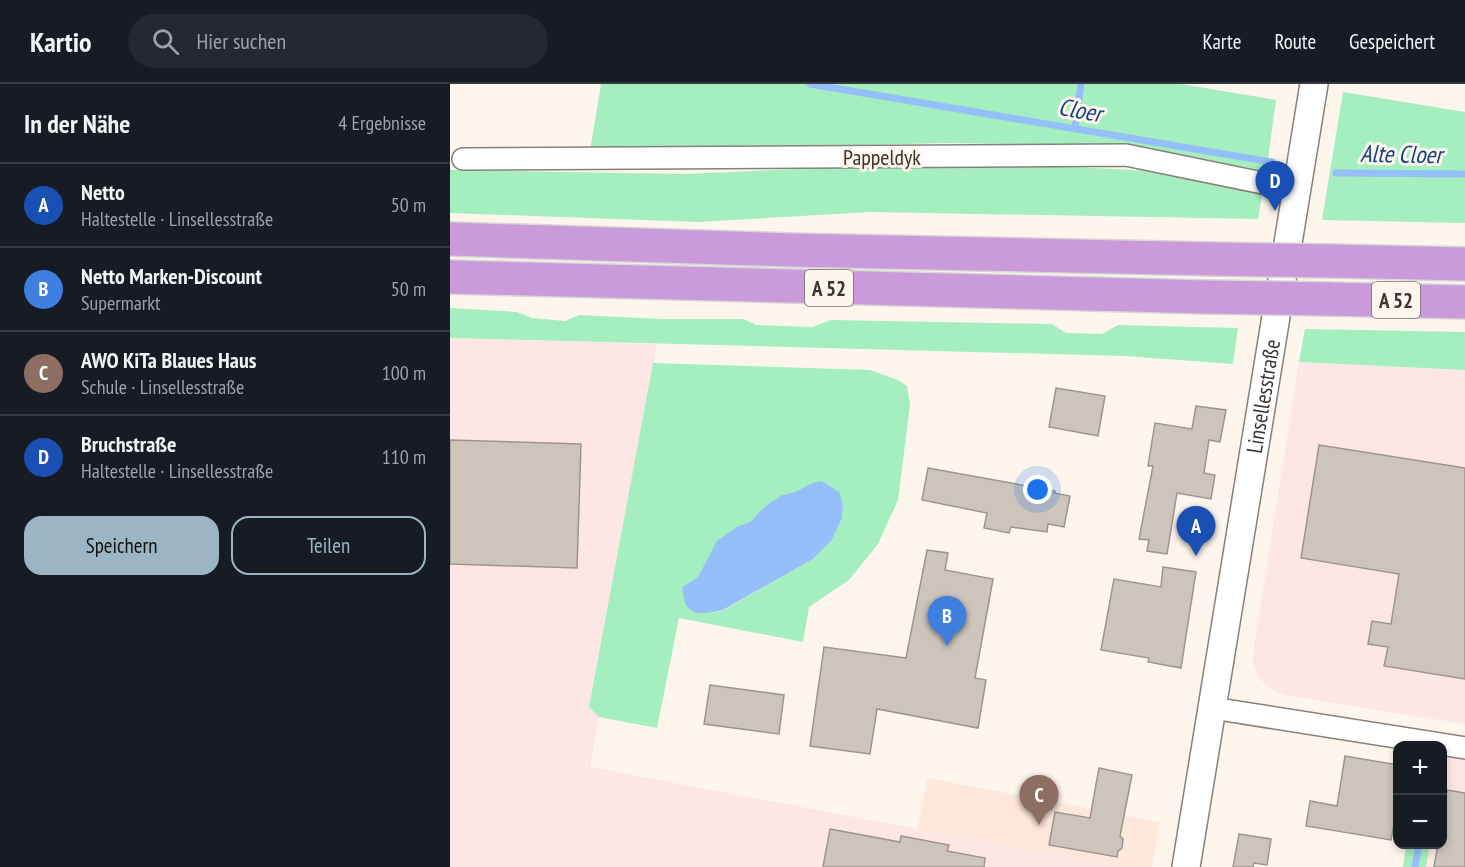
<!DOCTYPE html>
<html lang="de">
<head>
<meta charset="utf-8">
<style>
  body { margin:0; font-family:"PT Sans Narrow",sans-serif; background:#242831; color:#f1f3f6 }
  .controls { position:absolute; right:18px; bottom:18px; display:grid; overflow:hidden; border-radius:12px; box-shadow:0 3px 9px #0003 }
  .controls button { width:54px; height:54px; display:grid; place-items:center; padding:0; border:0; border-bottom:2px solid #363941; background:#171b24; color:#f1f3f6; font:30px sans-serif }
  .you { position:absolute; left:588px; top:406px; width:21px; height:21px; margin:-15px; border:4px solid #fff; border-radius:50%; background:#1a73e8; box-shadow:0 0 0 9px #1a73e833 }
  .badge { display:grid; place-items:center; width:39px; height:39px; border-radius:50%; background:#9bb5c3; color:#fff; font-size:20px; font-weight:700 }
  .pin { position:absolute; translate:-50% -50px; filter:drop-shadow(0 2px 3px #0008) }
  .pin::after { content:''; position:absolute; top:32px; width:21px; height:18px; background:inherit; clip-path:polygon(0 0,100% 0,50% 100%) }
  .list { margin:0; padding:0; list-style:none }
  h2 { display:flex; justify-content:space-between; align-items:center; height:78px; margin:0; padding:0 24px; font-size:26px }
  h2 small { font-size:20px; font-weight:400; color:#9ea1a6 }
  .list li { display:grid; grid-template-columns:39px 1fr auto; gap:18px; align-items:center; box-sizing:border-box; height:84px; padding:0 24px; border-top:2px solid #363941 }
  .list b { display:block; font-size:22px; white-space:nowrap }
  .list p { margin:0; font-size:20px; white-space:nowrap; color:#9ea1a6 }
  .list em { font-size:20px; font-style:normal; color:#9ea1a6 }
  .actions { display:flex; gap:12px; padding:18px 24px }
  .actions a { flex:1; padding:14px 0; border:2px solid #9bb5c3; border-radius:18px; text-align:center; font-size:21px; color:#9bb5c3 }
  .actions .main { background:#9bb5c3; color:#111 }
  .icon { flex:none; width:33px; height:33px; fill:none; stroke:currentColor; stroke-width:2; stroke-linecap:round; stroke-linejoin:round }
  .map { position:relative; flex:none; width:1015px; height:783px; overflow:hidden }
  header { display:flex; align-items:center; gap:36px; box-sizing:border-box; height:84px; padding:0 30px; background:#171b24; border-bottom:2px solid #363941 }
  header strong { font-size:28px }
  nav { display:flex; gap:33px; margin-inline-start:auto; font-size:21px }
  .search { width:420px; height:54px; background:#242831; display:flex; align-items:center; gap:15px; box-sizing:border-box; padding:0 21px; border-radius:33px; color:#9ea1a6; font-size:22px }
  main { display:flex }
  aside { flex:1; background:#171b24 }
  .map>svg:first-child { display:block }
  .industrial { fill:#fde7e4 }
  .education { fill:#fee7db }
  .green { fill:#a5eec0; fill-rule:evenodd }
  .water { fill:#95bff8 }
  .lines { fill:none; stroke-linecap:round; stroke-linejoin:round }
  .stream { stroke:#95bff8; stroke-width:7 }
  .building { fill:#cdc4bc; stroke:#9d958d; stroke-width:1.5 }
  .minor-casing { stroke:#888079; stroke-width:24 }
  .tertiary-casing { stroke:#888079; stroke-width:30 }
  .motorway-casing { stroke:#d7d7d6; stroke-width:36 }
  .minor { stroke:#fff; stroke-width:21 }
  .tertiary { stroke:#fff; stroke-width:27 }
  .motorway { stroke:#ca9ada; stroke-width:33 }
  .motorway-bridge-casing { stroke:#d7d7d6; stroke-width:36; stroke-linecap:butt }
  .motorway-bridge { stroke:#ca9ada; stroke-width:33 }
  .labels { text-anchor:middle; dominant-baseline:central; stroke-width:6; stroke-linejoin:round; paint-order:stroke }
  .shield { fill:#fef5ed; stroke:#746f6a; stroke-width:1.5 }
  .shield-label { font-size:21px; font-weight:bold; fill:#393532 }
  .street-label { font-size:22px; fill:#393532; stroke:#fef5ed }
  .water-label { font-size:24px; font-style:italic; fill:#114482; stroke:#fef5ed }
</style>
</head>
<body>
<header>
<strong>Kartio</strong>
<div class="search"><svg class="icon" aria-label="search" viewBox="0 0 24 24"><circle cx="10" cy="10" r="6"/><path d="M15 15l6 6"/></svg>Hier suchen</div>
<nav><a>Karte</a><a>Route</a><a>Gespeichert</a></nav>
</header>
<main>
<aside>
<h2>In der Nähe<small>4 Ergebnisse</small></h2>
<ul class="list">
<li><span class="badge" style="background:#1a4fb4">A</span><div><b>Netto</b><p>Haltestelle · Linsellesstraße</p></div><em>50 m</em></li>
<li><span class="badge" style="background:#3f7fe0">B</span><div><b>Netto Marken-Discount</b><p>Supermarkt</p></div><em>50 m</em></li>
<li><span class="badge" style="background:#8d6e63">C</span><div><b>AWO KiTa Blaues Haus</b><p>Schule · Linsellesstraße</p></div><em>100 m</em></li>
<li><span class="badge" style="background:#1a4fb4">D</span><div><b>Bruchstraße</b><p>Haltestelle · Linsellesstraße</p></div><em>110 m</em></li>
</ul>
<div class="actions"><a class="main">Speichern</a><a>Teilen</a></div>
</aside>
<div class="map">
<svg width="1015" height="783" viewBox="0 0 1015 783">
  <rect width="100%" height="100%" fill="#fef5ed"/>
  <!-- industrial -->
  <g class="industrial">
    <path d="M0 254 207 260 139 623 149 633 140 683 669 783H0Z"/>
    <path d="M849 278 1015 286V640L835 611 821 605 809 594 802 575Z"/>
    <path d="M995 673 1015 676V783H976L980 761 992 760V685Z"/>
  </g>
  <!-- education -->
  <path class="education" d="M477 694 710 738 702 783H669L468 745Z"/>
  <!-- green -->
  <g class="green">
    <path d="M151 0H731L826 16 816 89 703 65 659 62 499 59 364 62 234 69 140 67Z"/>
    <path d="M893 8 1015 28V139L872 136Z"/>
    <path d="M499 81 627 83 700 87 812 110 808 135 421 128 248 138 0 129V86L235 90 366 84Z"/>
    <path d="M0 224 67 228 82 234 115 237 129 231 211 235H293L307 241 362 243 381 236 602 240 616 249 652 250 668 241 788 244 783 280 675 272 0 254Z"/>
    <path d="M855 245 1015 248V286L849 278Z"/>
    <path d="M203 279 420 286 448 296 457 302 460 321 448 416 428 460 399 496 359 523 353 558 229 534 207 644 149 633 139 623ZM362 399 393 420 392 434 382 456 363 475 274 526 261 529 232 503 248 493 288 442 300 438 314 423 332 411 345 408Z"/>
    <path d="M956 761H980L976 783H953Z"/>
  </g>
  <!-- water -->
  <path class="water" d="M372 397 389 408 393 420 392 434 382 456 363 475 273 526C261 529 240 534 235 518 233 513 233 508 232 503L248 493 267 457 288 442 300 438 314 423 332 411 345 408 362 399Z"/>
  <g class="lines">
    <!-- stream -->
    <g class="stream">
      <path d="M360 0 822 78"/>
      <path d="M625 44 631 0"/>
      <path d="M886 89 1015 90"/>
      <path d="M965 783 969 760"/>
    </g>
  </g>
  <!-- building -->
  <g class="building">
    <path d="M606 304 655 312 648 352 599 343Z"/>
    <path d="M746 322 776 326 770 358 759 356 754 389 765 391 761 415 727 409 717 470 697 467 699 456 689 455 703 382H698L705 339 742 345Z"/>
    <path d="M0 356 131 360 127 484 0 480Z"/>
    <path d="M869 361 1015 384V595L934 582 938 563 918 560 922 537 941 540 949 490 851 474Z"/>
    <path d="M478 384 605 407 604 409 620 412 614 443 598 440 597 448 561 443 559 449 534 444 537 429 472 416Z"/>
    <path d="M477 466 498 469 495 486 543 495 525 594 536 596 528 644 427 625 420 670 360 662 374 563 456 574Z"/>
    <path d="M713 483 746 488 731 584 698 578 699 574 651 566 664 495 711 503Z"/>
    <path d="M260 601 334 611 329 650 254 640Z"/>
    <path d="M895 672 948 681V719L941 756 856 742 860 717 887 722Z"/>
    <path d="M649 684 682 691 670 752 673 755 672 764 668 767 667 773 599 761 605 728 640 734Z"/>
    <path d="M997 706 1015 709V783H984L988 760H993V732Z"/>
    <path d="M380 745 450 758 451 752 499 761 497 767 535 774 534 783H373Z"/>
    <path d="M789 750 821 755 817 781 804 779 803 783H783Z"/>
  </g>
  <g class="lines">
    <!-- minor casing -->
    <g class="minor-casing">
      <g id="minor">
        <path d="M13 75 676 71 847 106"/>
        <path d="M762 624 1015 664"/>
      </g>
    </g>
    <!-- tertiary casing -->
    <g class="tertiary-casing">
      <g id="tertiary">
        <path id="s1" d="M736 783 864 0"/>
      </g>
    </g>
    <!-- motorway casing -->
    <g class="motorway-casing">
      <g id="motorway">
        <path d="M0 155 341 166 761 175"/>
        <path d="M882 177 1015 180"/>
        <path d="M0 193 757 213"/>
        <path d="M877 215 1015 218"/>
      </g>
    </g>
    <!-- minor -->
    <use href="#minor" class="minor"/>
    <!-- tertiary -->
    <use href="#tertiary" class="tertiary"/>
    <!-- motorway -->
    <use href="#motorway" class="motorway"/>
    <!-- motorway-bridge casing -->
    <g class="motorway-bridge-casing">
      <g id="motorway-bridge">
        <path d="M761 175 882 177"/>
        <path d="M757 213 877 215"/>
      </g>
    </g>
    <!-- motorway-bridge -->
    <use href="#motorway-bridge" class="motorway-bridge"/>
  </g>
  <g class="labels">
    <!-- shield labels -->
    <g class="shield">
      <rect x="355" y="186" width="48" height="36" rx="4.5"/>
      <rect x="922" y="198" width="48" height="36" rx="4.5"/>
    </g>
    <g class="shield-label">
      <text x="379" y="204">A 52</text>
      <text x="946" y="216">A 52</text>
    </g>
    <!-- street labels -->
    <g class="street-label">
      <text x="432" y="73">Pappeldyk</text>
      <text stroke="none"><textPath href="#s1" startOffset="477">Linsellesstraße</textPath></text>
    </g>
    <!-- water labels -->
    <g class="water-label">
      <text transform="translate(630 26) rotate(10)">Cloer</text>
      <text transform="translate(951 70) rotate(1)">Alte Cloer</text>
    </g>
  </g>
</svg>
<div class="controls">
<button>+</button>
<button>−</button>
</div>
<div class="you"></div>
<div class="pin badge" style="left:746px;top:472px;background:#1a4fb4">A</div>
<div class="pin badge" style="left:497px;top:562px;background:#3f7fe0">B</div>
<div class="pin badge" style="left:589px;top:741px;background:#8d6e63">C</div>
<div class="pin badge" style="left:825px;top:127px;background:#1a4fb4">D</div>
</div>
</main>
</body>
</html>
